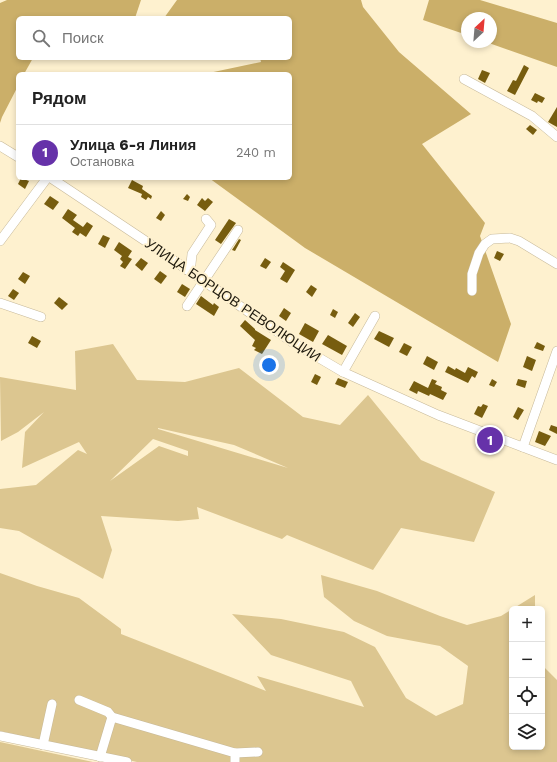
<!DOCTYPE html>
<html lang="ru">
<head>
<meta charset="utf-8">
<style>
  body { margin:0; font-family:"Work Sans",sans-serif; background:#f6f6f6; color:#222 }
  .controls { position:absolute; right:12px; bottom:12px; display:grid; overflow:hidden; border-radius:6px; box-shadow:0 2px 6px #0003 }
  .controls button { width:36px; height:36px; display:grid; place-items:center; padding:0; border:0; border-bottom:1px solid #e0e0e0; background:#fff; color:#222; font:20px sans-serif }
  .compass { position:absolute; left:461px; top:12px; width:36px; height:36px; border-radius:50%; background:#fff; box-shadow:0 2px 6px #0003; rotate:26deg }
  .you { position:absolute; left:269px; top:365px; width:14px; height:14px; margin:-10px; border:3px solid #fff; border-radius:50%; background:#1a73e8; box-shadow:0 0 0 6px #1a73e833 }
  .badge { display:grid; place-items:center; width:26px; height:26px; border-radius:50%; background:#6632a9; color:#fff; font-size:13px; font-weight:700 }
  .pin { position:absolute; translate:-50% -50%; border:2px solid #fff; box-shadow:0 1px 4px #0006 }
  .list { margin:0; padding:0; list-style:none }
  h2 { display:flex; justify-content:space-between; align-items:center; height:52px; margin:0; padding:0 16px; font-size:17px }
  h2 small { font-size:13px; font-weight:400; color:#767676 }
  .list li { display:grid; grid-template-columns:26px 1fr auto; gap:12px; align-items:center; box-sizing:border-box; height:56px; padding:0 16px; border-top:1px solid #e0e0e0 }
  .list b { display:block; font-size:15px; white-space:nowrap }
  .list p { margin:0; font-size:13px; white-space:nowrap; color:#767676 }
  .list em { font-size:13px; font-style:normal; color:#767676 }
  .icon { flex:none; width:22px; height:22px; fill:none; stroke:currentColor; stroke-width:2; stroke-linecap:round; stroke-linejoin:round }
  .map { position:relative; flex:none; width:557px; height:762px; overflow:hidden }
  .search { position:absolute; background:#fff; box-shadow:0 2px 6px #0003; left:16px; top:16px; width:276px; height:44px; display:flex; align-items:center; gap:10px; box-sizing:border-box; padding:0 14px; border-radius:6px; color:#767676; font-size:15px }
  .panel { position:absolute; background:#fff; box-shadow:0 2px 6px #0003; left:16px; top:72px; width:276px; height:108px; border-radius:6px }
  .map>svg:first-child { display:block }
  .green { fill:#dcc690; fill-rule:evenodd }
  .forest { fill:#cbaf69 }
  .building { fill:#775d0f }
  .lines { fill:none; stroke-linecap:round; stroke-linejoin:round }
  .minor-casing { stroke:#c7b999; stroke-width:10 }
  .minor { stroke:#fff; stroke-width:9 }
  .labels { text-anchor:middle; dominant-baseline:central; stroke-width:4; stroke-linejoin:round; paint-order:stroke }
  .street-label { font-size:14px; fill:#1f1a0e; stroke:#fef1cf }
</style>
</head>
<body>
<div class="map">
<svg width="557" height="762" viewBox="0 0 557 762">
  <rect width="100%" height="100%" fill="#fef1cf"/>
  <!-- green -->
  <g class="green">
    <path d="M113 344 137 380 185 382 239 368 303 417 340 425 368 395 421 460 495 492 474 542 401 528 373 570 287 535 282 539 197 507 199 519 178 521 101 516 112 550 103 579 19 531 0 528V489L36 485 78 450 87 454 79 442 22 468 25 432 44 412 18 432 1 441 0 377 76 390 75 351ZM158 428 234 445 288 468 158 429ZM153 439 188 451V456L159 446 110 481Z"/>
    <path d="M0 573 37 586 79 598 121 629V634L266 691 257 676 364 707 351 681 271 655 232 614 281 619 344 632 375 647 406 698 436 716 463 704 468 666 440 646 387 636 354 621 324 597 321 575 377 591 440 616 467 625 501 616 535 595V609H512V747H542V665L557 680V762H137L0 731Z"/>
    <path d="M0 742 93 762H0Z"/>
  </g>
  <!-- forest -->
  <g class="forest">
    <path d="M7 0H141L135 18H18V58H33L24 74H18V86L2 117 0 123V3Z"/>
    <path d="M177 0H361L363 7 399 52 471 114 422 144 485 223 480 236 511 324 498 362 305 248 209 178H290V74H204L261 62 260 58H290V18H164Z"/>
    <path d="M429 0H480L557 23V67L486 42H491V18H467V35L423 20Z"/>
  </g>
  <!-- building -->
  <g class="building">
    <path d="M524 65 529 68 515 95 507 91 513 80 516 81Z"/>
    <path d="M482 70 490 73 485 83 478 79Z"/>
    <path d="M535 93 545 98 542 103 538 101 537 103 531 100Z"/>
    <path d="M557 107V127L548 122Z"/>
    <path d="M530 125 537 130 533 135 526 129Z"/>
    <path d="M21 178 29 181 25 189 18 184Z"/>
    <path d="M132 180 143 186 142 189 152 196 151 199 148 197 146 200 141 197 142 194 128 188Z"/>
    <path d="M187 194 190 197 188 201 183 199Z"/>
    <path d="M50 196 59 202 53 210 44 204Z"/>
    <path d="M202 198 205 201 208 198 213 202 205 211 197 205Z"/>
    <path d="M68 209 77 215 73 220 83 227 87 222 93 226 86 237 80 233 78 236 72 232 75 228 62 218Z"/>
    <path d="M161 211 165 215 161 221 156 218Z"/>
    <path d="M229 219 236 223 221 244 215 240Z"/>
    <path d="M103 235 110 238 105 248 98 244Z"/>
    <path d="M239 239 241 240 235 251 232 250Z"/>
    <path d="M119 242 132 251 128 257 132 259 125 269 120 266 123 262 120 259 122 256 114 250Z"/>
    <path d="M497 251 504 254 500 261 494 258Z"/>
    <path d="M141 258 148 263 142 271 135 265Z"/>
    <path d="M265 258 271 262 266 269 260 266Z"/>
    <path d="M283 262 295 270 287 283 280 279 285 271 280 267Z"/>
    <path d="M160 271 167 276 161 284 154 279Z"/>
    <path d="M23 272 30 276 25 284 18 279Z"/>
    <path d="M182 284 190 289 185 297 177 292Z"/>
    <path d="M311 285 317 289 312 297 306 292Z"/>
    <path d="M13 289 19 293 14 300 8 296Z"/>
    <path d="M201 296 213 305 214 303 219 307 214 316 196 304Z"/>
    <path d="M59 297 68 304 62 310 54 303Z"/>
    <path d="M284 308 291 313 286 321 279 316Z"/>
    <path d="M333 309 338 312 335 318 330 315Z"/>
    <path d="M355 313 360 317 353 327 348 323Z"/>
    <path d="M245 320 255 329V330L271 340 262 354 254 350 256 348 252 346 255 340 240 326Z"/>
    <path d="M305 323 319 331 313 342 299 334Z"/>
    <path d="M379 331 394 338 389 347 374 339Z"/>
    <path d="M328 335 347 346 342 355 322 344Z"/>
    <path d="M32 336 41 341 37 348 28 343Z"/>
    <path d="M537 342 545 346 543 351 534 348Z"/>
    <path d="M404 343 412 347 407 356 399 352Z"/>
    <path d="M427 356 438 362 434 370 423 364Z"/>
    <path d="M527 356 536 360 532 371 523 367Z"/>
    <path d="M448 366 455 370 456 368 465 373 468 367 478 372 475 378 472 376 468 383 445 372Z"/>
    <path d="M315 374 321 377 317 385 311 382Z"/>
    <path d="M338 378 348 382 345 388 335 384Z"/>
    <path d="M432 379 437 381 435 384 442 387 441 390 447 393 443 400 430 394 429 396 418 391 417 394 409 390 414 381 428 388Z"/>
    <path d="M492 379 497 382 494 387 489 385Z"/>
    <path d="M518 379 527 381 525 388 516 385Z"/>
    <path d="M483 404 488 406 482 418 474 414 478 406 481 407Z"/>
    <path d="M518 407 524 410 518 420 513 417Z"/>
    <path d="M551 425 557 427V434L549 430Z"/>
    <path d="M539 431 551 436 545 446 535 442Z"/>
  </g>
  <g class="lines">
    <!-- minor casing -->
    <g class="minor-casing">
      <g id="minor">
        <path d="M464 79 532 116 557 137"/>
        <path d="M0 146 18 157"/>
        <path d="M51 178 150 244 292 342 343 372 438 415 557 460"/>
        <path d="M0 241 47 178"/>
        <path d="M187 270 191 264 192 254 211 225 206 219"/>
        <path d="M472 291V274L479 253 485 244 492 239 510 238 519 241 557 264"/>
        <path d="M0 303 41 317"/>
        <path d="M187 306 238 230"/>
        <path d="M343 372 375 316"/>
        <path d="M523 447 557 351"/>
        <path d="M79 700 108 712 112 717 235 753V762"/>
        <path d="M0 736 127 762"/>
        <path d="M43 745 52 704"/>
        <path d="M235 753 258 752"/>
        <path d="M100 757 112 717"/>
      </g>
    </g>
    <!-- minor -->
    <use href="#minor" class="minor"/>
  </g>
  <g class="labels">
    <!-- street labels -->
    <g class="street-label">
      <text transform="translate(233 300) rotate(34)">УЛИЦА БОРЦОВ РЕВОЛЮЦИИ</text>
    </g>
  </g>
</svg>
<div class="controls">
<button>+</button>
<button>−</button>
<button><svg class="icon" aria-label="locate" viewBox="0 0 24 24"><circle cx="12" cy="12" r="6"/><path d="M12 2v4M12 18v4M2 12h4M18 12h4"/></svg></button>
<button><svg class="icon" aria-label="layers" viewBox="0 0 24 24"><path d="M12 4l9 5-9 5-9-5zM3 14l9 5 9-5"/></svg></button>
</div>
<svg class="compass" viewBox="-18 -18 36 36"><path d="M0-13l5 13h-10z" fill="#e53935"/><path d="M0 13l5-13h-10z" fill="#767676"/></svg>
<div class="you"></div>
<div class="pin badge" style="left:490px;top:440px">1</div>
<div class="search"><svg class="icon" aria-label="search" viewBox="0 0 24 24"><circle cx="10" cy="10" r="6"/><path d="M15 15l6 6"/></svg>Поиск</div>
<section class="panel">
<h2>Рядом<small></small></h2>
<ul class="list">
<li><span class="badge">1</span><div><b>Улица 6-я Линия</b><p>Остановка</p></div><em>240 m</em></li>
</ul>
</section>
</div>
</body>
</html>
